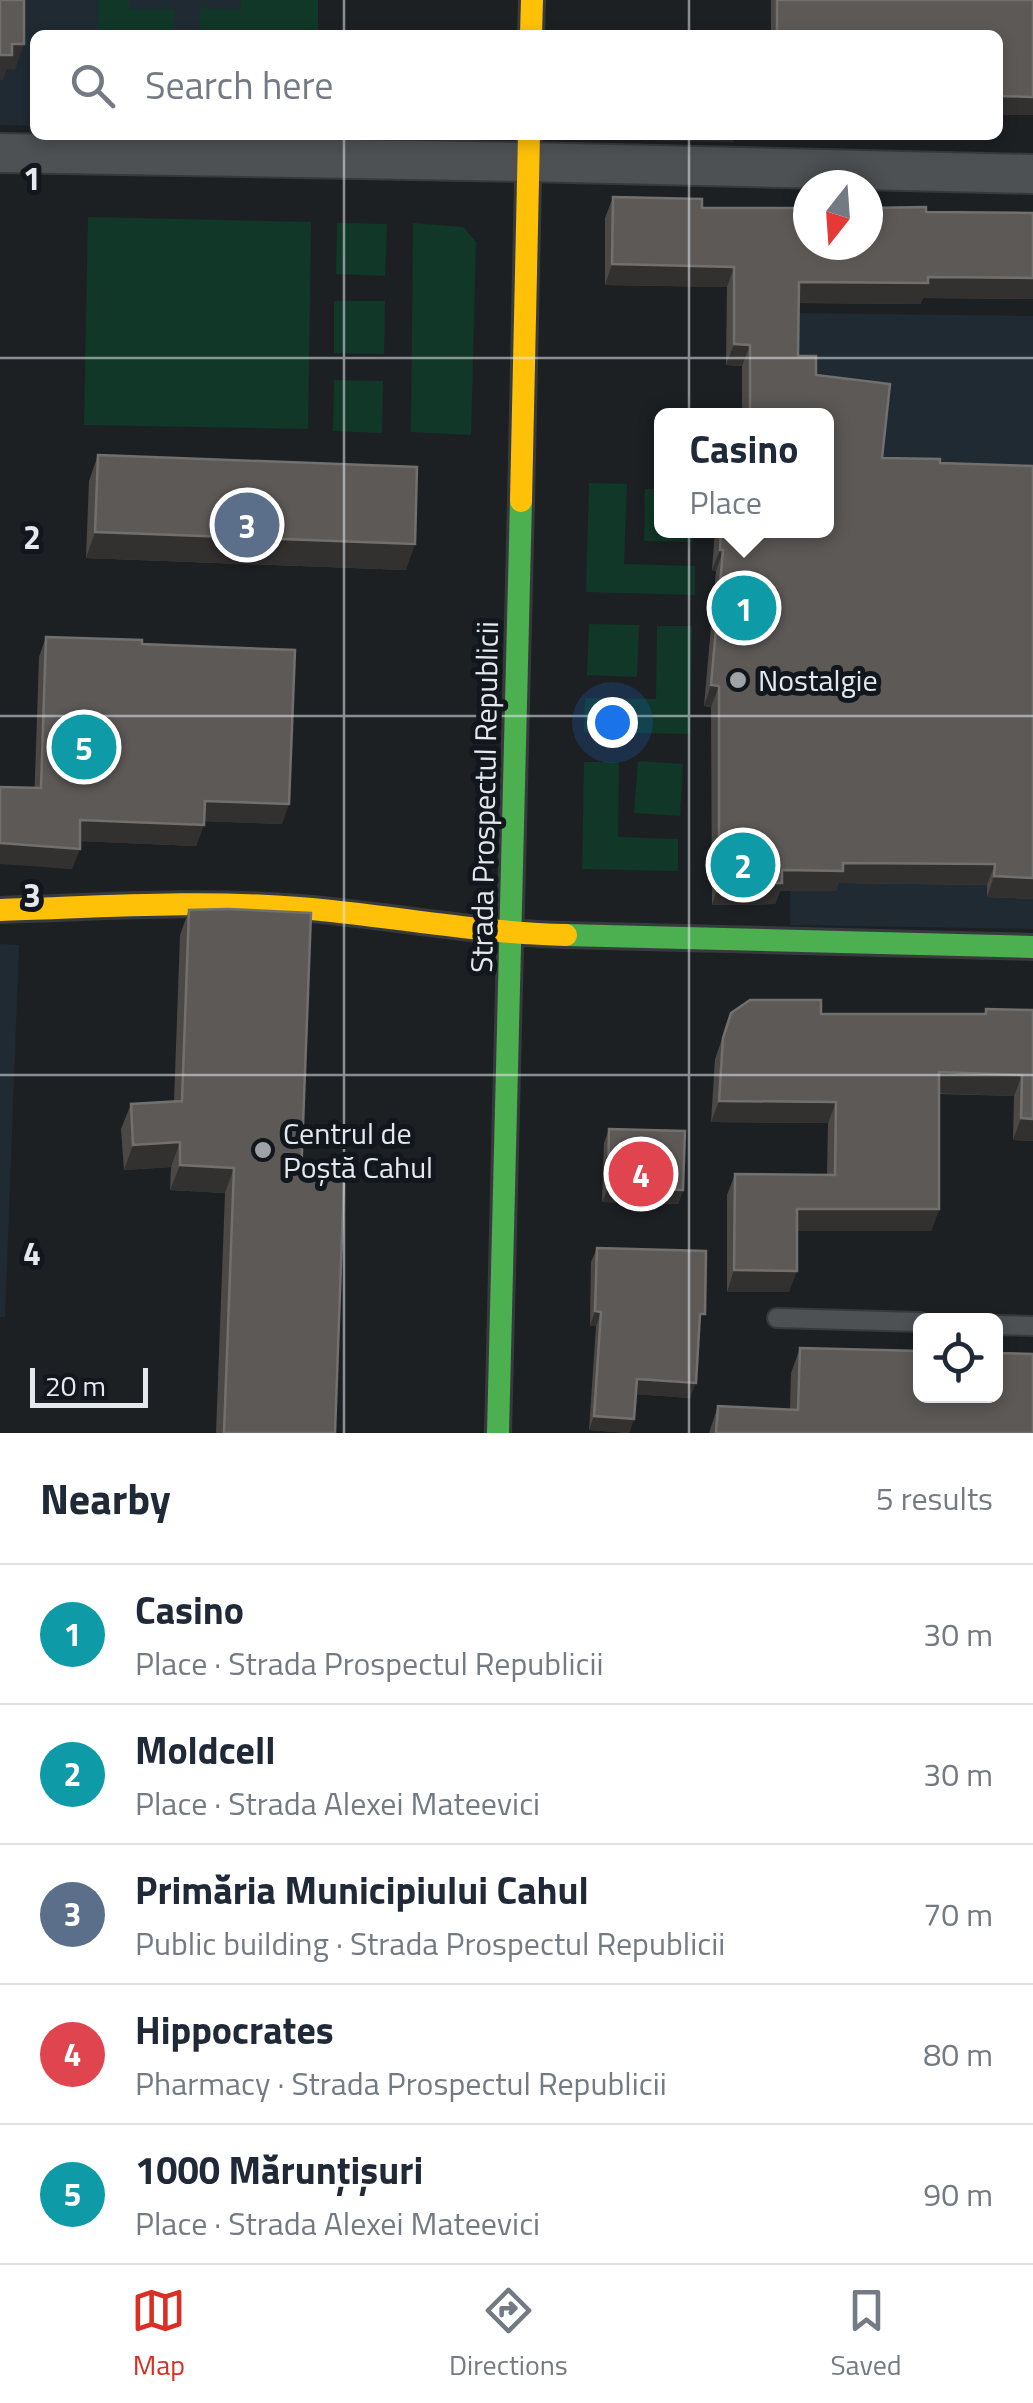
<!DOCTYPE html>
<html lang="en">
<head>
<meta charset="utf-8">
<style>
  body { margin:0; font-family:"Titillium Web",sans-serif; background:#f2f2f3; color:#1f2937 }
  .controls { position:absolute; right:30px; bottom:30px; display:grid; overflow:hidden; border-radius:15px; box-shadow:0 5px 15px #0003 }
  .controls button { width:90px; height:90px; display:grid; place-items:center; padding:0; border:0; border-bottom:2px solid #e0e1e3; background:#fff; color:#1f2937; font:50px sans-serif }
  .compass { position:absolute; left:793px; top:170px; width:90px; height:90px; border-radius:50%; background:#fff; box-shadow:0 5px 15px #0003; rotate:197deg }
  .scale { position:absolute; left:30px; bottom:25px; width:118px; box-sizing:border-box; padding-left:10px; border:5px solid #e5e9ed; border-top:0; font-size:28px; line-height:35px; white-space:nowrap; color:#e5e9ed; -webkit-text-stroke:8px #11171c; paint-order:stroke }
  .you { position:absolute; left:612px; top:722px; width:35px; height:35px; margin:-25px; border:8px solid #fff; border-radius:50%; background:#1a73e8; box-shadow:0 0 0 15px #1a73e833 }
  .badge { display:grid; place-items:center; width:65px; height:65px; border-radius:50%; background:#d93025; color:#fff; font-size:32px; font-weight:700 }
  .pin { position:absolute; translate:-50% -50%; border:5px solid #fff; box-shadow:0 2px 10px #0006 }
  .popup { position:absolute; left:654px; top:408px; width:180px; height:130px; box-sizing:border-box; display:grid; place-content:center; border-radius:15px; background:#fff; filter:drop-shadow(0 2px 8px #0005); font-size:32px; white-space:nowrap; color:#747a83 }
  .popup b { font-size:38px; color:#1f2937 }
  .popup::after { content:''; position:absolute; left:50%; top:100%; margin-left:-20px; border:20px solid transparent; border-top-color:#fff }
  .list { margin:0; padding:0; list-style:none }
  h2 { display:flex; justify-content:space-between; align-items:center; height:130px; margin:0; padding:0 40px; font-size:42px }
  h2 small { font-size:32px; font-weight:400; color:#747a83 }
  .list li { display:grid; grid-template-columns:65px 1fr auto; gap:30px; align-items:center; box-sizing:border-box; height:140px; padding:0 40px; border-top:2px solid #e0e1e3 }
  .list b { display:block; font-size:38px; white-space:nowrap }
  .list p { margin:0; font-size:32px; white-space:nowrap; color:#747a83 }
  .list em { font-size:32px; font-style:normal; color:#747a83 }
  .icon { flex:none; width:55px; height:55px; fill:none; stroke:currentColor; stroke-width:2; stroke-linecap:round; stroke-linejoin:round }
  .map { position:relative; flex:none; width:1033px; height:1433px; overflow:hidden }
  .search { position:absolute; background:#fff; box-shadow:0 5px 15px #0003; left:30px; right:30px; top:30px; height:110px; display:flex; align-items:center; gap:25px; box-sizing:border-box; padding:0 35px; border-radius:15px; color:#747a83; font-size:38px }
  .sheet { height:830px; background:#fff }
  nav { display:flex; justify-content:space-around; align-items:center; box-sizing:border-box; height:140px; border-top:2px solid #e0e1e3; background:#fff; font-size:28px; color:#747a83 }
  nav a { display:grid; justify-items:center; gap:5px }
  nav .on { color:#d93025 }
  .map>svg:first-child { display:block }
  .built { fill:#1f2a32 }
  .green { fill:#113728 }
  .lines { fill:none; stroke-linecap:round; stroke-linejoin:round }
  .lane-casing { stroke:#373a3d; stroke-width:22 }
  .street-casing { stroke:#373a3d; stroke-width:42 }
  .fast-casing { stroke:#373a3d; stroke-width:28 }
  .slow-casing { stroke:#373a3d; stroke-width:28 }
  .lane { stroke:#4e5153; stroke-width:18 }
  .street { stroke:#4e5153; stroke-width:38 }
  .fast { stroke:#4caf50; stroke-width:22 }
  .slow { stroke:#ffc107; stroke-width:22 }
  .wall { fill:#4c4845 }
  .shaded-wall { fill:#323130 }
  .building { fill:#5c5957; stroke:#72706e; stroke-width:2.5 }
  .grid { fill:none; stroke:#e5e9ed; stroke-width:2.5; stroke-opacity:0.55 }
  .poi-dot { fill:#9fa3a6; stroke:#11171c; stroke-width:4 }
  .labels { text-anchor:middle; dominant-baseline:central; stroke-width:10; stroke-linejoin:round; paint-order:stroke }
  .poi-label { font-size:30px; fill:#e5e9ed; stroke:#11171c; text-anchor:start }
  .street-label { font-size:30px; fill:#e5e9ed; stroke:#11171c }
  .grid-label { font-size:32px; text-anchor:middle; font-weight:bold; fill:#e5e9ed; stroke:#11171c; stroke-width:10; stroke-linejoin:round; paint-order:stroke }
</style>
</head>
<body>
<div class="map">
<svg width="1033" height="1433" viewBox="0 0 1033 1433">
  <rect width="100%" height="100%" fill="#1d2023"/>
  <!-- built -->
  <g class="built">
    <path d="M0 0H318V35H35V126L0 125Z"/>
    <path d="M797 313 1033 316V929L790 925 794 531 826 530V416L795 415Z"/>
    <path d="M0 944 19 945 5 1317H0Z"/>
  </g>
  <!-- green -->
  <g class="green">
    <path d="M99 0H129V9H174V35H98Z"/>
    <path d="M241 0H318V35H199L200 8 240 10Z"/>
    <path d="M88 217 311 222 308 429 84 425Z"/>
    <path d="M337 223 387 224 385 276 336 274Z"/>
    <path d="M413 223 463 227 476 242 471 435 411 432Z"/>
    <path d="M334 301H385L384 354 334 353Z"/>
    <path d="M334 380 383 381 382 433 333 431Z"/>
    <path d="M589 483 627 484 624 564 695 566V595L586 592Z"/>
    <path d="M645 489H661L662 530 693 531V542L644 541Z"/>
    <path d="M589 624 639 625 637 677 587 675Z"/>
    <path d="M657 626H692L690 734 584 732 585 698 656 699Z"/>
    <path d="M638 761 683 764 680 816 634 813Z"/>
    <path d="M584 762H619L618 837 678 839V871L582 869Z"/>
  </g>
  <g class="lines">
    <!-- lane casing -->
    <g class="lane-casing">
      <g id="lane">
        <path d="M777 1318 920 1322"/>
        <path d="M996 1325 1033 1326"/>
      </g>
    </g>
    <!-- street casing -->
    <g class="street-casing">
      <path id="street" d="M0 153 528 162 1033 174"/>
    </g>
    <!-- fast casing -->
    <g class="fast-casing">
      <g id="fast">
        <path d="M566 935 1033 947"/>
        <path d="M498 1433 521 501"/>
      </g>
    </g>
    <!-- slow casing -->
    <g class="slow-casing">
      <g id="slow">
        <path d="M531 35 532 0"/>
        <path d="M521 501 529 135"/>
        <path d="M0 910C99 907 200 900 299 908 388 915 476 933 566 935"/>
      </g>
    </g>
    <!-- lane -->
    <use href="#lane" class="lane"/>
    <!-- street -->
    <use href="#street" class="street"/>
    <!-- fast -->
    <use href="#fast" class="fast"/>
    <!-- slow -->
    <use href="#slow" class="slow"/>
  </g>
  <!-- wall -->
  <g class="wall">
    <path d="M771 0H1033V115H998V35H771Z"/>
    <path d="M613 197 702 208 1033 213V299L923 298 920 304 799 303 798 356 816 375 882 458 940 463 1033 899 987 897V885L838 883 836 891H780L775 904 712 905 711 707 704 706 716 571 712 570 715 530H826V416H742V366L726 365 727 287 605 285V218Z"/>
    <path d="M98 455 406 570 86 558 89 481Z"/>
    <path d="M46 637 142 644 282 824 204 821 196 846 80 841 72 869 32 865 39 657Z"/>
    <path d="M189 910 301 1178 335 1433H216L225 1193 170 1190 171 1167 124 1170 121 1129 131 1104 174 1102 180 935Z"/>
    <path d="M986 1009 1033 1010V1141L1013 1140 1014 1096 939 1094V1209L931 1231H797L789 1292H727V1195L735 1174H827L828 1123 711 1122 715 1059 731 1013 984 1014Z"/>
    <path d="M609 1129 683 1190 678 1204 602 1202 604 1143Z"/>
    <path d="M597 1248 699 1328 690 1398 636 1394 634 1419 629 1433 589 1430 596 1326H590L591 1262Z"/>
    <path d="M800 1348 1033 1433H709L718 1406 790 1410 791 1373Z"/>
  </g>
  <!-- shaded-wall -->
  <g class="shaded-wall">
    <path d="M12 44H24L15 70 7 69 3 80H0V55Z"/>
    <path d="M998 96 1033 97V115H998Z"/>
    <path d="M593 135H736L733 142 592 139Z"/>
    <path d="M612 264 734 267 727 287 605 285Z"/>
    <path d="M928 277 1033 278V299L923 298 920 304 792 303 799 282Z"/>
    <path d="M734 344 750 345 742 366 726 365Z"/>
    <path d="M95 532 415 544 406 570 86 558Z"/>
    <path d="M720 550H723L716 571 712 570Z"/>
    <path d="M711 685 719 686 711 707 704 706Z"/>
    <path d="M205 801 289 804 282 824 198 821Z"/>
    <path d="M80 820 204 825 196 846 73 841Z"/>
    <path d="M0 843 39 845 80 849 72 869 0 864Z"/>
    <path d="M843 863 995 864 987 885 838 883 836 891H780L775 904 712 905 719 884 782 870Z"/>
    <path d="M994 876 1033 878V899L987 897Z"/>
    <path d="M939 1072 1022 1075 1014 1096 931 1093Z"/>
    <path d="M719 1101 836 1102 828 1123 711 1122Z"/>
    <path d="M1021 1118 1033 1119V1141L1013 1140Z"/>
    <path d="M180 1142 171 1167 124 1170 133 1145Z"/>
    <path d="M180 1165 234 1168 225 1193 170 1190Z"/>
    <path d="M608 1188 683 1190 678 1204 602 1202Z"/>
    <path d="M797 1209H939L931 1231H789Z"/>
    <path d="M734 1270 797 1271 789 1292H727Z"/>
    <path d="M595 1311 601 1312 596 1326H590Z"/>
    <path d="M637 1379 696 1383 690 1398 631 1394Z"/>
    <path d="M594 1416 634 1419 629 1433 589 1430Z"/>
  </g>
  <!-- building -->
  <g class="building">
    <path d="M0 0H24V44H12V55H0Z"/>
    <path d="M777 0H1033V97L998 96V35H777Z"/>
    <path d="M613 197 702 199V208H808V245H868V208L926 207V212L1033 213V278L928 277V283L799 282 798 356H816V375L890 384 882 458 940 459V463L1033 466V878L994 876 995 864 843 863V871L782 870V883L719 884V686L711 685 723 550H720L721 530H826V416H750V345L734 344V267L612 264Z"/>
    <path d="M98 455 417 467 415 544 95 532Z"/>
    <path d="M46 637 142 640V644L295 650 289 804 205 801 204 825 80 820V849L0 843V787L41 788Z"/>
    <path d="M228 909 311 913 301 1178 344 1179 335 1433H224L234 1168 180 1165V1142L133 1145 131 1104 182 1101 189 910Z"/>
    <path d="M750 1000H821V1014H986V1009L1033 1010V1119L1021 1118 1022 1075 939 1072V1209H797V1271L734 1270 735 1174 835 1175 836 1102 719 1101 723 1038 731 1013Z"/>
    <path d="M609 1129 685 1131 683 1190 608 1188Z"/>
    <path d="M597 1248 706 1251 705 1314H700L696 1383 637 1379 634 1419 594 1416 601 1312 595 1311Z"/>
    <path d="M800 1348 920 1351V1396H996V1353L1033 1354V1433H716L718 1406 798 1410Z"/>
  </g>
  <!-- grid -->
  <path class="grid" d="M344 0V35M689 0V35M344 135V1433M689 135V1433M0 358H1033M0 716H1033M0 1075H1033"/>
  <!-- markers -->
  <g class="poi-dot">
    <circle cx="738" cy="680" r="10"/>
    <circle cx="263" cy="1150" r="10"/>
  </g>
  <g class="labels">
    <!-- poi labels -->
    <g class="poi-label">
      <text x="758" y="680">Nostalgie</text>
      <text x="283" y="1133">Centrul de<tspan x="283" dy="34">Poștă Cahul</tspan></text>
    </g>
    <!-- street labels -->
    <g class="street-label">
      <text transform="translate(484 797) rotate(-89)">Strada Prospectul Republicii</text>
    </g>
  </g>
  <g class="grid-label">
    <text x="32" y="190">1</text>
    <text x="32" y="549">2</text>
    <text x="32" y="907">3</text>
    <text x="32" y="1265">4</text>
  </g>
</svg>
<div class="controls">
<button><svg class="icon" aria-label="locate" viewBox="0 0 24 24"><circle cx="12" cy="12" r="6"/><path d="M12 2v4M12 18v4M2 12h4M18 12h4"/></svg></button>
</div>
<svg class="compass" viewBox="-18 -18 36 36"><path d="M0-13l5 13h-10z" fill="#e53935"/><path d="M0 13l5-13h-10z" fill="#747a83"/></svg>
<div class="scale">20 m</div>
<div class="you"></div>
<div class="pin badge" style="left:744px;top:608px;background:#0f9aa8">1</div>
<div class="popup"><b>Casino</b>Place</div>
<div class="pin badge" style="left:743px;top:865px;background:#0f9aa8">2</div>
<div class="pin badge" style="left:247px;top:525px;background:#5c6f8a">3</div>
<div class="pin badge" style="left:641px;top:1174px;background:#e0444e">4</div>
<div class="pin badge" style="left:84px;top:747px;background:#0f9aa8">5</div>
<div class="search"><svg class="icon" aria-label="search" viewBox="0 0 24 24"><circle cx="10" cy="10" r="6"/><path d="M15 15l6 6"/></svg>Search here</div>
</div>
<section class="sheet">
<h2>Nearby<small>5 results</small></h2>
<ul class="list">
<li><span class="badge" style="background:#0f9aa8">1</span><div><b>Casino</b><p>Place · Strada Prospectul Republicii</p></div><em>30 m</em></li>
<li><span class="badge" style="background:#0f9aa8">2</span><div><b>Moldcell</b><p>Place · Strada Alexei Mateevici</p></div><em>30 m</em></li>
<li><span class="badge" style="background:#5c6f8a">3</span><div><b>Primăria Municipiului Cahul</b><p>Public building · Strada Prospectul Republicii</p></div><em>70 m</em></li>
<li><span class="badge" style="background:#e0444e">4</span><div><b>Hippocrates</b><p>Pharmacy · Strada Prospectul Republicii</p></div><em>80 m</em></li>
<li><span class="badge" style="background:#0f9aa8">5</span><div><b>1000 Mărunțișuri</b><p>Place · Strada Alexei Mateevici</p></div><em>90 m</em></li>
</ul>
</section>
<nav>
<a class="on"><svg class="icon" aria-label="map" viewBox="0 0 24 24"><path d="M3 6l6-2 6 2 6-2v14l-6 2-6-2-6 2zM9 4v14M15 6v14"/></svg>Map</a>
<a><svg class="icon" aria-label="directions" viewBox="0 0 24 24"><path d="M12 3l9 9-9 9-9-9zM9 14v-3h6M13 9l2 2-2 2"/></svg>Directions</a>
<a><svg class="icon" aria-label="saved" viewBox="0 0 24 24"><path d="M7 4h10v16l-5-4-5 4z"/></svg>Saved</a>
</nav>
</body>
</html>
